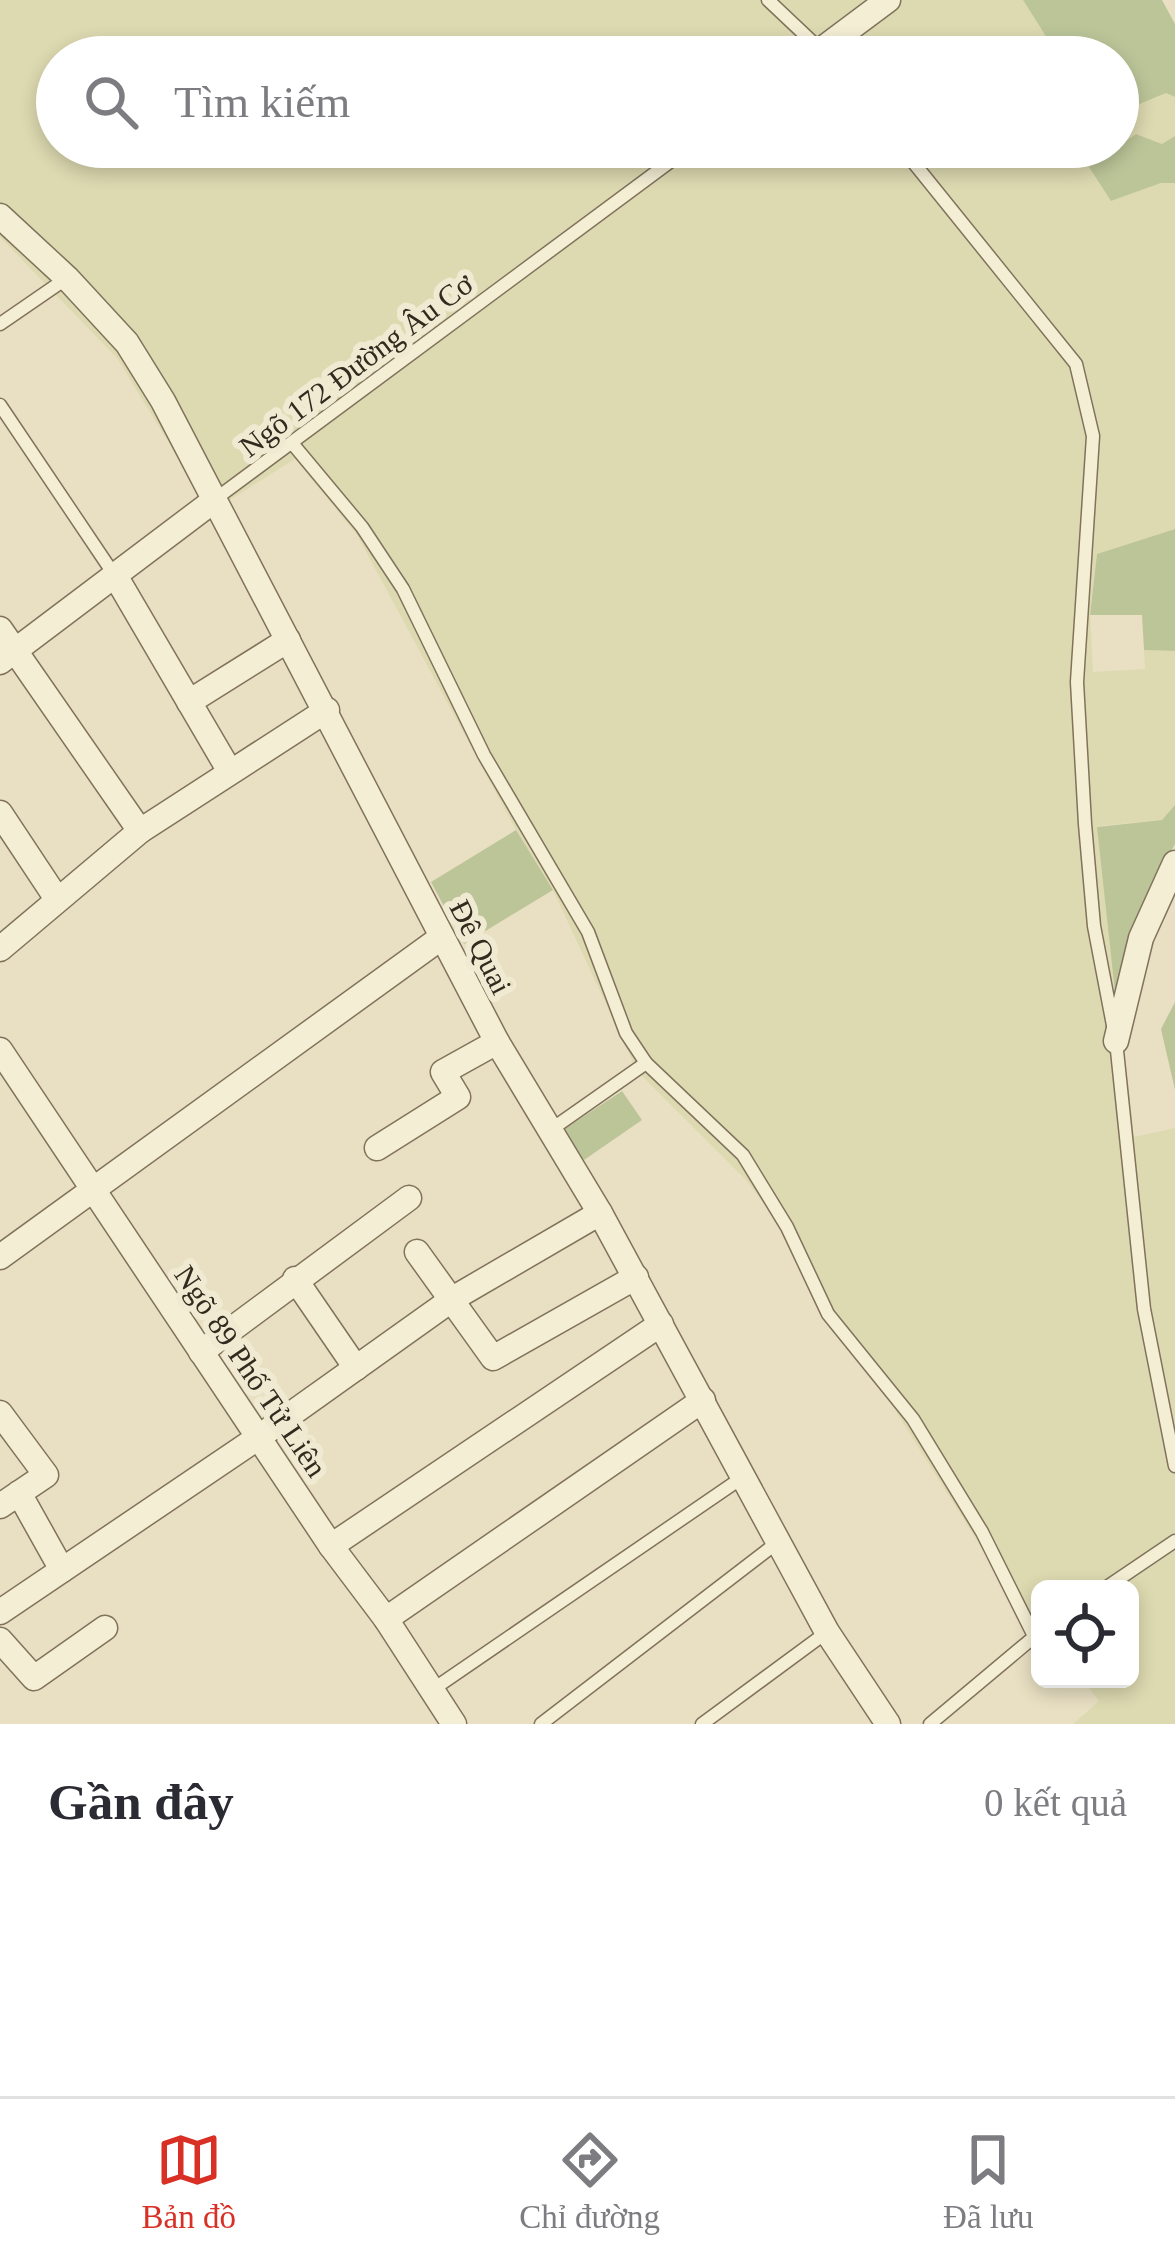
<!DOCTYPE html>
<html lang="vi">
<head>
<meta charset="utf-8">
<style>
  body { margin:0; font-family:Georgia,serif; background:#f2f2f3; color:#2b2b33 }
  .controls { position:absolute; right:36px; bottom:36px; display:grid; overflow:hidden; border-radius:18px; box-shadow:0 6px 18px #0003 }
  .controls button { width:108px; height:108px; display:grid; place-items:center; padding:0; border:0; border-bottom:3px solid #e1e1e2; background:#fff; color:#2b2b33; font:60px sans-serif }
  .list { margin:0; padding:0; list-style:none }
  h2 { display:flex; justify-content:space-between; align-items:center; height:156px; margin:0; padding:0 48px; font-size:51px }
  h2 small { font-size:39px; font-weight:400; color:#7c7c81 }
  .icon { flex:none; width:66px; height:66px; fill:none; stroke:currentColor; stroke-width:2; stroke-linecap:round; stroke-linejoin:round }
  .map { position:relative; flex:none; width:1175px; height:1724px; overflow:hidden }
  .search { position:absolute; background:#fff; box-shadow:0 6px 18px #0003; left:36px; right:36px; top:36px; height:132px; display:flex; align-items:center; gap:30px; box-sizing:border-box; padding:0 42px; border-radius:66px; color:#7c7c81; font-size:45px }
  .sheet { height:372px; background:#fff }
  nav { display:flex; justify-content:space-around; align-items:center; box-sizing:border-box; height:168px; border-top:3px solid #e1e1e2; background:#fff; font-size:33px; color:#7c7c81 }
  nav a { display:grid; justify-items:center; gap:6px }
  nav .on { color:#d93025 }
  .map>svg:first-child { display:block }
  .farmland { fill:#dddab1 }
  .green { fill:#bcc598 }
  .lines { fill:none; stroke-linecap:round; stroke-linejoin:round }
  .lane-casing { stroke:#81725c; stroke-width:15 }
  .street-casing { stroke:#81725c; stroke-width:27 }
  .lane { stroke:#f4eed5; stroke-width:12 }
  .street { stroke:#f4eed5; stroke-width:24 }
  .labels { text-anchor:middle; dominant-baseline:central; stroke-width:12; stroke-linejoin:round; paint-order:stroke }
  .street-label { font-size:30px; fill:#322a1e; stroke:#f1ead2 }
</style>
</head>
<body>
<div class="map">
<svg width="1175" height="1724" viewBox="0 0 1175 1724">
  <rect width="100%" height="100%" fill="#e9e0c3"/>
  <!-- farmland -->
  <g class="farmland">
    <path d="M0 0H1023L1059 57H57V147H1118L1090 167 1111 201 1161 183H1175V529L1097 554 1090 615 1093 672 1145 669 1144 650 1175 651V805L1162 820 1098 826 1134 1137 1175 1128V1724H1073L1099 1701 1082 1679H1130V1589H1040V1641L861 1356 810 1291 785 1231 746 1180 637 1071 553 890 516 830 357 535 295 459 211 512 117 358 0 237Z"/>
    <path d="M1166 93 1175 97V136L1162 144 1136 134 1118 147V113Z"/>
  </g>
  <!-- green -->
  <g class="green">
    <path d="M1023 0H1162L1175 24V97L1166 93 1118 113V57H1059Z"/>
    <path d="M1136 134 1162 144 1175 136V183H1161L1111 201 1089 167Z"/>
    <path d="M1175 529V651L1144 650 1142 615H1090L1097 554Z"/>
    <path d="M1175 805V844L1136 918 1117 1010 1097 827 1162 820Z"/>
    <path d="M516 830 553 890 464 944 431 882Z"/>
    <path d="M1175 1002V1090L1161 1029Z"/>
    <path d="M622 1091 642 1120 584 1160 563 1130Z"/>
  </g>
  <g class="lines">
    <!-- lane casing -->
    <g class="lane-casing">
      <g id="lane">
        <path d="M768 0 822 51"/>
        <path d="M901 147 1076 364 1093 436 1077 682 1085 824 1094 926 1116 1041 1144 1309 1175 1466"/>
        <path d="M0 324 67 278"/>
        <path d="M0 405 115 576"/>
        <path d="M292 443 362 527 403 589 484 755 588 932 626 1033 646 1063 743 1155 787 1227 828 1314 913 1419 982 1532 1034 1636"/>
        <path d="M214 500 690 147"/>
        <path d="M549 1131 646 1063"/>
        <path d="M1104 1589 1175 1541"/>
        <path d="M432 1690 743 1477"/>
        <path d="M541 1724 778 1542"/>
        <path d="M702 1724 827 1632"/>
        <path d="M930 1724 1040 1632"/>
      </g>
    </g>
    <!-- street casing -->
    <g class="street-casing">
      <g id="street">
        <path d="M821 50 888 0"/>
        <path d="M0 216 67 278 127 343 163 401 497 1042 600 1213 827 1632 888 1724"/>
        <path d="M116 577 229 770"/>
        <path d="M0 629 140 831"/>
        <path d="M0 662 212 502"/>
        <path d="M189 702 288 640"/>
        <path d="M0 813 57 899"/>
        <path d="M0 949 140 831 327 710"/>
        <path d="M1116 1041 1141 938 1175 863"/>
        <path d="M0 1050 331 1546 386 1619 454 1724"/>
        <path d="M377 1148 458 1097 443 1072 497 1042"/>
        <path d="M417 1252 493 1358 636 1277"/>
        <path d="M0 1257 442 937"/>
        <path d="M295 1279 356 1368"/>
        <path d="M201 1352 409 1198"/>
        <path d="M0 1413 46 1475 0 1506"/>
        <path d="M19 1493 62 1570"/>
        <path d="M331 1546 661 1324"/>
        <path d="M0 1612 259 1437 454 1298 600 1213"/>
        <path d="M386 1619 703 1400"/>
        <path d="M0 1640 34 1678 105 1628"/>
      </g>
    </g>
    <!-- lane -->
    <use href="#lane" class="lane"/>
    <!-- street -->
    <use href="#street" class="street"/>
  </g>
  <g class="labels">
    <!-- street labels -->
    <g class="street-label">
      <text transform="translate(356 365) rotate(-37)">Ngõ 172 Đường Âu Cơ</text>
      <text transform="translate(481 947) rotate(63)">Đê Quai</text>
      <text transform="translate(251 1371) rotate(56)">Ngõ 89 Phố Tử Liên</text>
    </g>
  </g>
</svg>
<div class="controls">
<button><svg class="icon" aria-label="locate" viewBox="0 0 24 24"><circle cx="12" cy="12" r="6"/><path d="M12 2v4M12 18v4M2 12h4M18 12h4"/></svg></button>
</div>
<div class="search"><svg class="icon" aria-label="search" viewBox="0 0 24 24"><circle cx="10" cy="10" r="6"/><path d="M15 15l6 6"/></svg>Tìm kiếm</div>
</div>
<section class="sheet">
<h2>Gần đây<small>0 kết quả</small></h2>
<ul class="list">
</ul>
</section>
<nav>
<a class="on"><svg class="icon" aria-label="map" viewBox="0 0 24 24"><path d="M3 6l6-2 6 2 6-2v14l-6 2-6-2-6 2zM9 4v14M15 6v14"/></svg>Bản đồ</a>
<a><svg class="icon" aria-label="directions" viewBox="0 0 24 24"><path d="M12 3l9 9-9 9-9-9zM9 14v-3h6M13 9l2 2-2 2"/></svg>Chỉ đường</a>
<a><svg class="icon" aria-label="saved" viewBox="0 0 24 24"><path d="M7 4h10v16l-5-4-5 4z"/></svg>Đã lưu</a>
</nav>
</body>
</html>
